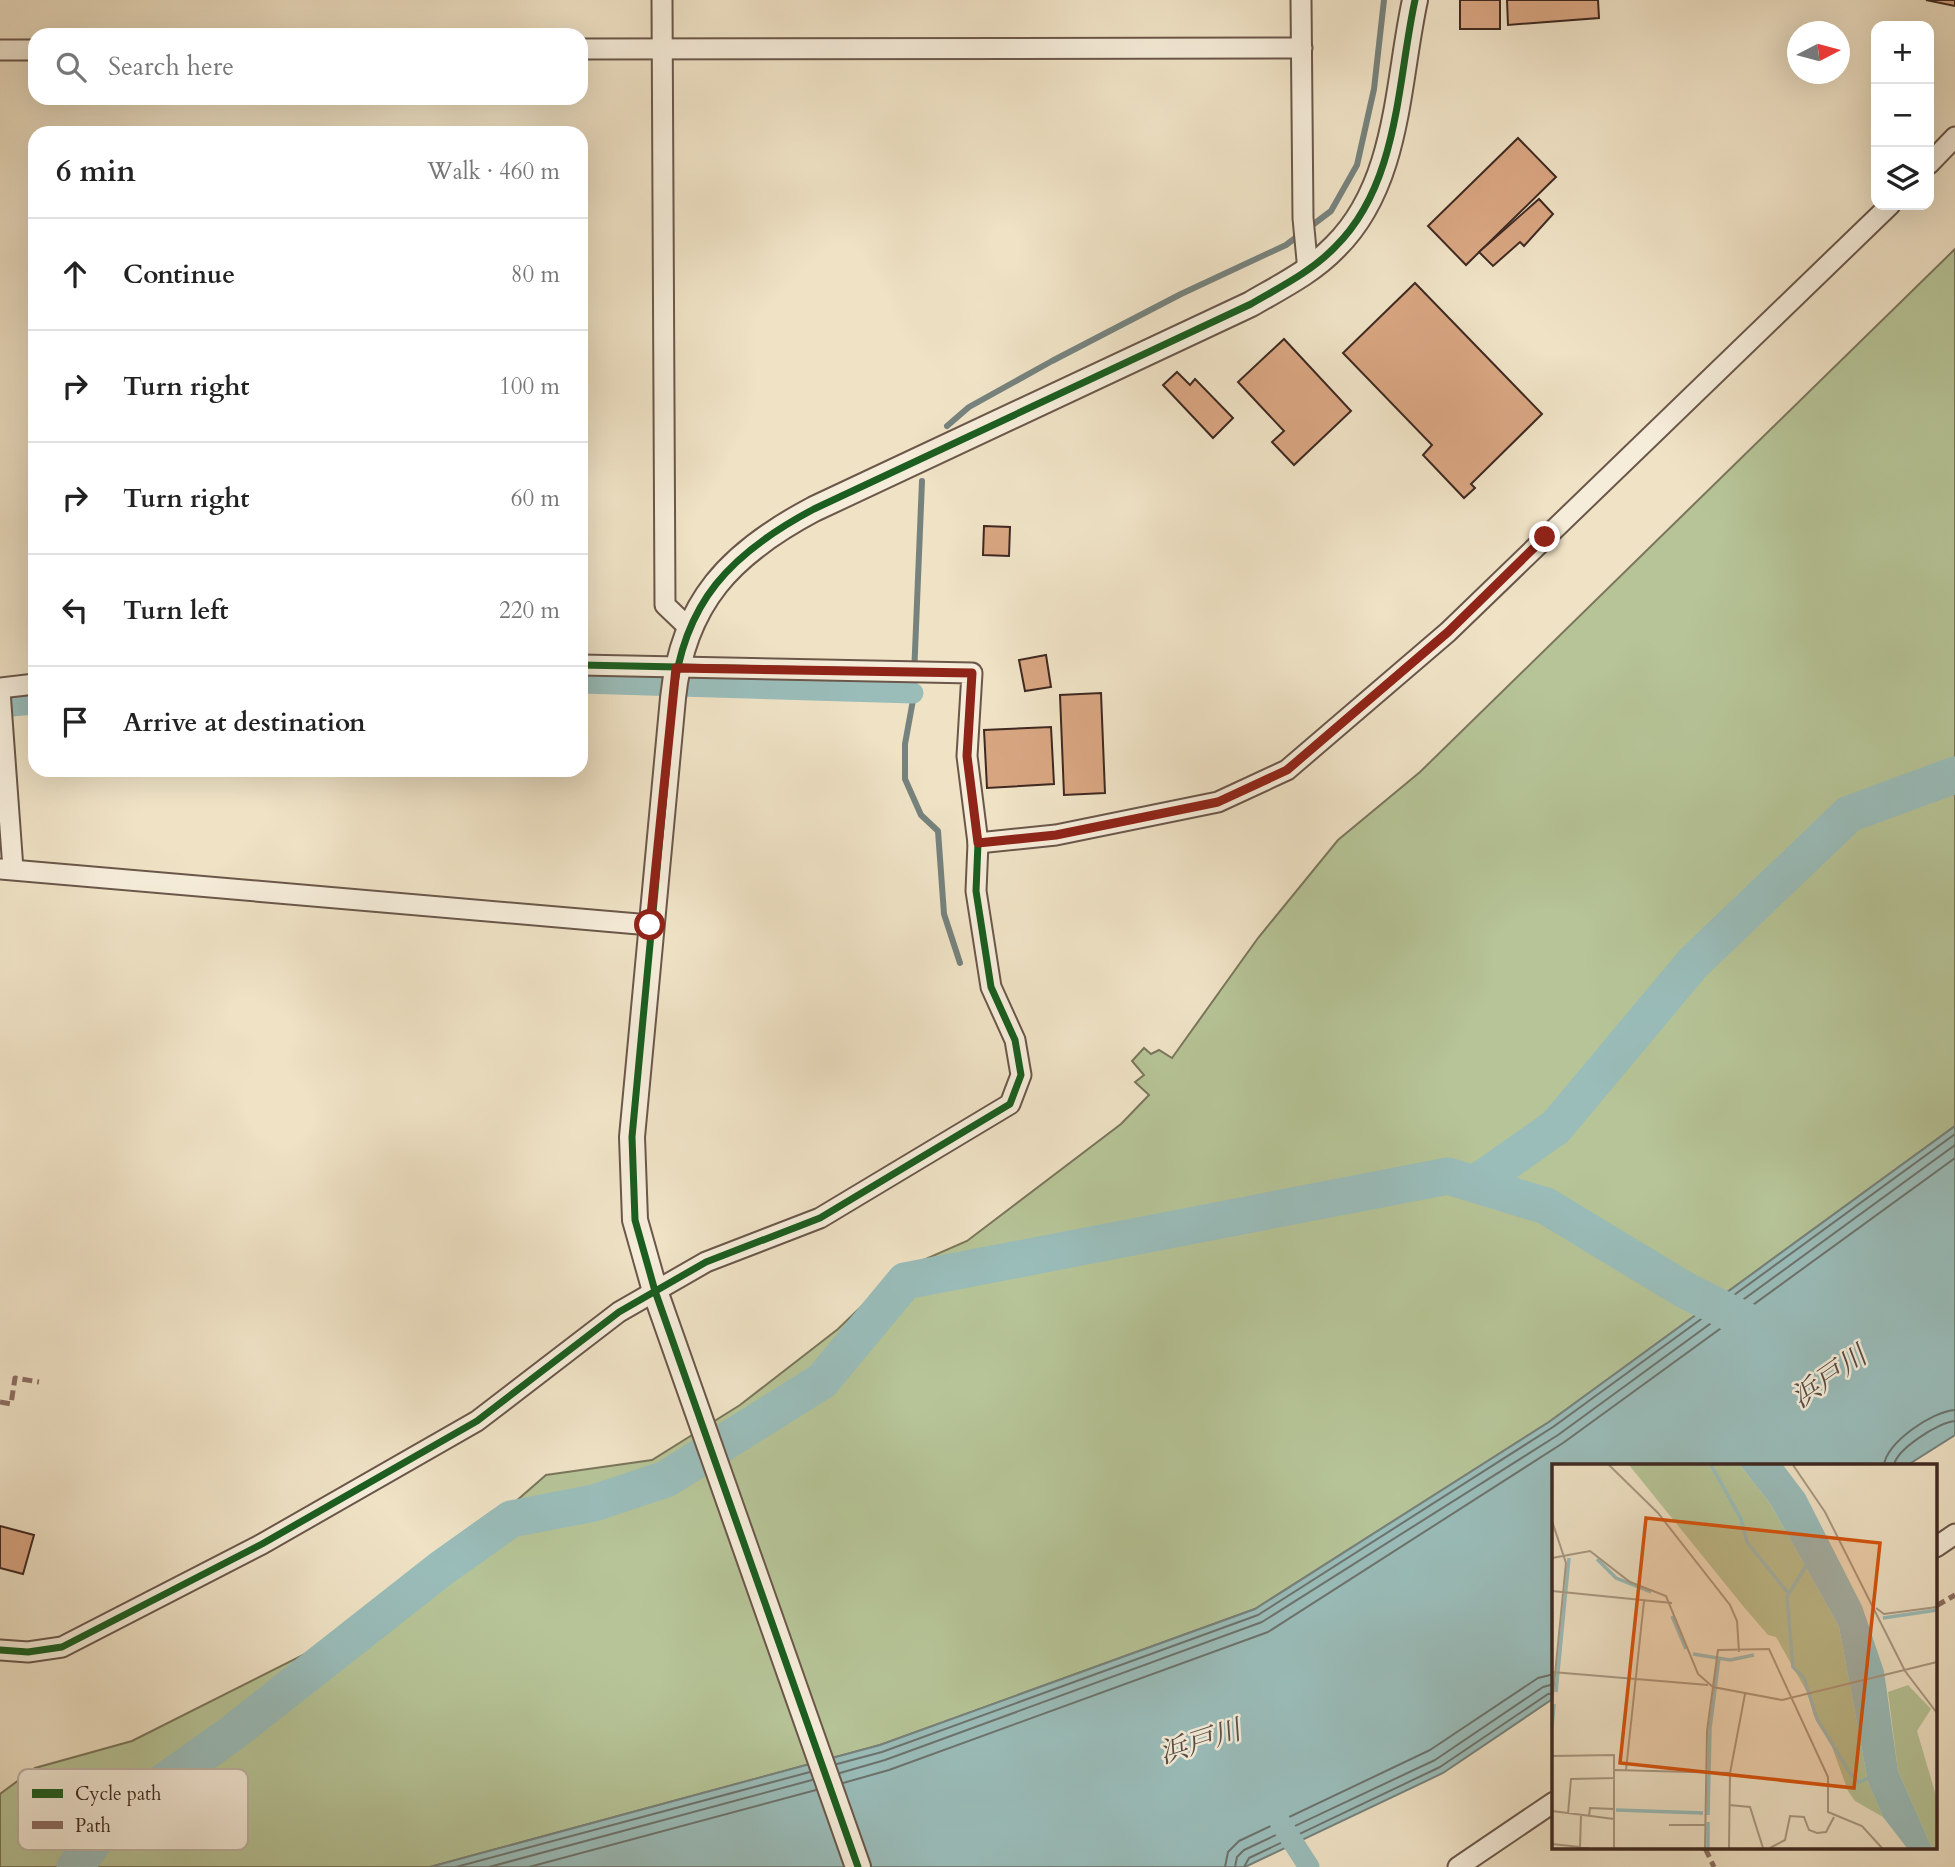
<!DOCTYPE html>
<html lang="en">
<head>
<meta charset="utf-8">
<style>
  body { margin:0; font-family:Cardo,"Noto Serif JP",serif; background:#f6f6f6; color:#222 }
  .controls { position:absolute; right:21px; top:21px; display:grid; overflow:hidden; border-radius:14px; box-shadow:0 7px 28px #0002 }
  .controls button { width:63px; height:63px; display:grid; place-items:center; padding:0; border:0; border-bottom:2px solid #e0e0e0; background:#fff; color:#222; font:35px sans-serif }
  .compass { position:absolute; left:1787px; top:21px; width:63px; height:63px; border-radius:50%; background:#fff; box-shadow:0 7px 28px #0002; rotate:84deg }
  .stop { position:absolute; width:21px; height:21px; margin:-16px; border:5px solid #8f2418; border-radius:50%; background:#fff }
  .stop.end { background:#8f2418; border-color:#fff; box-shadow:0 2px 7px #0008 }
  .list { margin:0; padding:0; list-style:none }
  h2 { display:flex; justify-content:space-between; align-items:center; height:91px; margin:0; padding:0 28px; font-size:30px }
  h2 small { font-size:23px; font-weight:400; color:#767676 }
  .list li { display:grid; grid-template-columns:46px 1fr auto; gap:21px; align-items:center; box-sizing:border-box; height:112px; padding:0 28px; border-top:2px solid #e0e0e0 }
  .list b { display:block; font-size:26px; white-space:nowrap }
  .list em { font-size:23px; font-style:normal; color:#767676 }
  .icon { flex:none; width:38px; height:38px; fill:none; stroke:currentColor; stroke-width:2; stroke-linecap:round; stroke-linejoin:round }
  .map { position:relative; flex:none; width:1955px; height:1867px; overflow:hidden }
  .search { position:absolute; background:#fff; box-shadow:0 7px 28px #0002; left:28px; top:28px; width:560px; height:77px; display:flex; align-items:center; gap:18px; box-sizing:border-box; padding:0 24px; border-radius:21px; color:#767676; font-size:26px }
  .panel { position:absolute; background:#fff; box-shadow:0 7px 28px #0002; left:28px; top:126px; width:560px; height:651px; border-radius:21px }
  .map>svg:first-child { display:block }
  .green { fill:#b6c497; stroke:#7a765c; stroke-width:2 }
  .water { fill:#9abdba; stroke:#76827d; stroke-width:2 }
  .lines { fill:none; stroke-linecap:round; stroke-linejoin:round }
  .shore { stroke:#6c736e; stroke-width:2 }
  .stream { stroke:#76827d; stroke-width:6 }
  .canal { stroke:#9abdba; stroke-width:21 }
  .river { stroke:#9abdba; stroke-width:37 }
  .building { fill:#d8a581; stroke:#3f2921; stroke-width:2 }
  .minor-casing { stroke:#6b574a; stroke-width:23 }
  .tertiary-casing { stroke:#6b574a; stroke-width:28 }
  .minor { stroke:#f5ecd9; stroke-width:19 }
  .tertiary { stroke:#f5ecd9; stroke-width:24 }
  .quiet { stroke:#8d6e63; stroke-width:5; stroke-dasharray:10 5; stroke-linecap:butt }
  .cycleway-casing { stroke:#f5ecd9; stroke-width:11 }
  .cycleway { stroke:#1b5e20; stroke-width:7 }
  .route { stroke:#8f2418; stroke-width:9 }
  .labels { text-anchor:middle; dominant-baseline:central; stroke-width:5; stroke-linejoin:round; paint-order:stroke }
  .water-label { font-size:28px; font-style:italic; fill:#564e47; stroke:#f5ecd9 }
  .inset-river { fill:none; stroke:#9abdba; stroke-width:3.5 }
  .inset-road { fill:none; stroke:#a99883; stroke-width:2 }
  .view { fill:#d7540e; fill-opacity:0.15; stroke:#d7540e; stroke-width:3.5 }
  .inset-edge { fill:none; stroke:#3f2921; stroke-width:3.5 }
  .key { fill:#f5ecd9; stroke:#beb2a2; stroke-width:2 }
  .key-label { font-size:19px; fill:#3f2921 }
</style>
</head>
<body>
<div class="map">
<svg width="1955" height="1867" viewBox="0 0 1955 1867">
  <rect width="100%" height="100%" fill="#efe2c5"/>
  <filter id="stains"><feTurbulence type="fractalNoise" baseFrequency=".00286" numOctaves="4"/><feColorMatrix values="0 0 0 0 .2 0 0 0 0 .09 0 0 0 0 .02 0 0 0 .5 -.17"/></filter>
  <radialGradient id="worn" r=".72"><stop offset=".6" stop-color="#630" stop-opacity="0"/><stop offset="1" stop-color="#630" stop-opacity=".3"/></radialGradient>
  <!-- green -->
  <path class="green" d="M1955 249V1126L1549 1422 1255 1609 880 1745 430 1867H0V1794L35 1768 132 1741 325 1644 492 1522 546 1475 652 1460 740 1405 838 1329 898 1271 967 1241 1121 1124 1149 1095 1135 1082 1144 1075 1132 1061 1144 1048 1151 1054 1159 1050 1172 1058 1258 938 1338 840 1420 772Z"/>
  <!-- water -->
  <path class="water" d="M1955 1126V1435L1906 1466H1554V1698L1443 1773 1245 1867H430L880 1745 1255 1609 1549 1422Z"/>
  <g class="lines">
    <!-- shore -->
    <g class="shore">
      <path d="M1884 1466C1885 1443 1933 1411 1955 1410"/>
      <path d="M1894 1466C1895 1450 1939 1422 1955 1421"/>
      <path d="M837 1764 882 1752 1258 1615 1553 1427 1955 1134"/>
      <path d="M840 1773 885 1760 1262 1622 1558 1435 1955 1145"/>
      <path d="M843 1783 889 1770 1268 1632 1563 1443 1955 1158"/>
      <path d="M456 1867 810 1772"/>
      <path d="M489 1867 812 1780"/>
      <path d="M529 1867 816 1790"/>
      <path d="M1225 1867 1228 1852 1239 1841 1430 1750 1538 1678 1554 1674"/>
      <path d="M1235 1867 1237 1857 1244 1850 1435 1760 1543 1687 1554 1684"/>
      <path d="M1244 1867 1249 1858 1440 1767 1548 1694 1554 1693"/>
    </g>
    <!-- stream -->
    <g class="stream">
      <path d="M947 426 969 407 1052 361 1181 294 1286 245 1331 211 1357 165 1374 89 1384 0"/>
      <path d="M922 481 913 700 905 744V779L921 815 938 831 944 914 960 963"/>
    </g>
    <!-- canal -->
    <g class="canal">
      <path d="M581 683 913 693"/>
      <path d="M0 707 35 704"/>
      <path d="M1280 1822 1309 1867"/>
    </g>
    <!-- river -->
    <g class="river">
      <path d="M1475 1184 1556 1127 1693 963 1849 814 1955 775"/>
      <path d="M75 1867 110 1820 231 1734 442 1568 511 1519 594 1503 666 1479 822 1381 905 1281 1448 1176 1546 1206 1683 1289 1754 1325"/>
    </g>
  </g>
  <!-- building -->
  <g class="building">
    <rect x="1460" y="0" width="40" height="29"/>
    <path d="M1507 0H1598L1599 18 1508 25Z"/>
    <path d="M1926 0H1955V6Z"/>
    <path d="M1518 138 1556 177 1466 265 1428 226Z"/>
    <path d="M1539 199 1553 214 1524 246 1520 242 1493 266 1479 252Z"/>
    <path d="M1415 283 1542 414 1471 484 1475 488 1464 498 1423 455 1432 445 1343 353Z"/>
    <path d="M1284 339 1351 411 1294 465 1272 442 1284 431 1238 382Z"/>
    <path d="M1177 372 1190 385 1195 379 1233 418 1213 438 1163 385Z"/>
    <path d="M984 526 1010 527 1009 556 983 555Z"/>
    <path d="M1046 655 1051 687 1025 691 1019 660Z"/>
    <path d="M1101 693 1105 793 1064 795 1060 695Z"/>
    <path d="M1051 727 1054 784 987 788 984 730Z"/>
    <path d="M0 1526 34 1535 23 1574 0 1568Z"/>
  </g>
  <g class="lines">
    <!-- minor casing -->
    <g class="minor-casing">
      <g id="minor">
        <path d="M662 0 665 605 689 628"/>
        <path d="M1301 0 1303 218 1308 271"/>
        <path d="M581 49 1302 48"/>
        <path d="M0 50H35"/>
        <path d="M1929 164 1955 137"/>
        <path d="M0 688 35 684"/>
        <path d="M0 691 13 869"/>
        <path d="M978 843 1056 835 1218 802 1287 770 1448 632 1890 205"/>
        <path d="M0 869 650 925"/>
        <path d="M1936 1547 1955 1534"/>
        <path d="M0 1650 28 1652 62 1647 262 1544 477 1421 619 1312 706 1262 820 1218 1010 1104 1021 1075 1015 1040 991 987 976 891 978 843 967 756 972 673 581 665"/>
        <path d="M1458 1867 1554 1802"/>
      </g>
    </g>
    <!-- tertiary casing -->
    <g class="tertiary-casing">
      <path id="tertiary" d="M858 1867 655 1291 635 1220 632 1137 673 698C683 602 731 553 814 509L1251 304C1280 287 1311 272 1335 247 1399 184 1397 83 1415 0"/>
    </g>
    <!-- minor -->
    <use href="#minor" class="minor"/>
    <!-- tertiary -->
    <use href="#tertiary" class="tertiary"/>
    <!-- quiet -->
    <g class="quiet">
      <path d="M0 1402 11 1404 15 1378 39 1382"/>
      <path d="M1936 1606 1955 1595"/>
      <path d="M1705 1848 1714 1867"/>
    </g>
    <!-- cycleway casing -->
    <g class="cycleway-casing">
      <g id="cycleway">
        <path d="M0 1650 28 1652 62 1647 262 1544 477 1421 619 1312 706 1262 820 1218 1010 1104 1021 1075 1015 1040 991 987 976 891 978 843 967 756 972 673 581 665"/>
        <path d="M858 1867 655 1291 635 1220 632 1137 673 698C683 602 731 553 814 509L1251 304C1280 287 1311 272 1335 247 1399 184 1397 83 1415 0"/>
      </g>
    </g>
    <!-- cycleway -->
    <use href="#cycleway" class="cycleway"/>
  </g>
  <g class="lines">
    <!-- route -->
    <path class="route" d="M650 925 676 668 972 673 967 756 978 843 1056 835 1218 802 1287 770 1448 632 1545 537"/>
  </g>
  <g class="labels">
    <!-- water labels -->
    <g class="water-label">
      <text transform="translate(1829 1377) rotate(-35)">浜戸川</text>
      <text transform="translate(1200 1742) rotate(-18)">浜戸川</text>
    </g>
  </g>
  <!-- overview -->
  <g transform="translate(1552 1464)">
    <rect width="385" height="385" fill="#efe2c5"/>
    <path d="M77 1H188L219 41 287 163 316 318 331 353 303 337 296 327 279 280 261 250 260 237 224 173 216 171 191 142ZM356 221 379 245 365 267 385 335V384H380L346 307 336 228Z" fill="#b6c497"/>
    <path d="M188 1H231L253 30 310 142 332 207 346 307 380 384H355L331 353 316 318 287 163 219 41Z" fill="#9abdba"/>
    <path class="inset-river" d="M159 1 189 55 195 78 236 129M45 95 64 114 99 128M257 97 235 133 241 203 252 214 265 255 298 309 307 318 319 313M120 152 134 185M331 154 385 146M141 190 178 196 202 191M4 228 17 94M0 263 2 240M64 346 151 349M156 351 158 264 167 194M156 384V358"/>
    <path class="inset-road" d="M57 1 106 49 178 141 185 157 187 188M241 1 273 48 353 207 385 249M0 57 14 99 0 241M0 94 38 87 78 118 114 132 146 210 161 223 230 236 385 198M0 127 120 139M324 144 332 150 385 143M0 208 156 221M0 292 62 291V384M63 306 178 309M74 306 92 137M177 341 198 343 211 384M0 347 62 355M16 350 19 315 63 314M37 352 38 344 62 345M117 361H153M0 380 37 384M28 383 29 351M153 384 155 267 166 186 217 185 276 313V348L310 362 330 384M177 384 178 309 193 230M218 384 233 376 238 352 252 353 257 366 265 369 274 368 282 353"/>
    <path class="view" d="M94 54 328 79 302 324 68 299Z"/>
    <rect width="385" height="385" class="inset-edge"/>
  </g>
  <!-- legend -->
  <rect x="18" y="1769" width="230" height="81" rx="10" class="key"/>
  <rect x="32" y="1789" width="31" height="9" fill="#1b5e20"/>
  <rect x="32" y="1821" width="31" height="8" fill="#8d6e63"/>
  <g class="key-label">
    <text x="75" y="1800">Cycle path</text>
    <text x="75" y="1832">Path</text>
  </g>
  <rect width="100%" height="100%" filter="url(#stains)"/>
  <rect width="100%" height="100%" fill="url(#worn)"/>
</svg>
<div class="controls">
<button>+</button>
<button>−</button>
<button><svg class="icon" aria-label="layers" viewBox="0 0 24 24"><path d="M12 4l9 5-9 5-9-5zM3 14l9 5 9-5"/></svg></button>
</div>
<svg class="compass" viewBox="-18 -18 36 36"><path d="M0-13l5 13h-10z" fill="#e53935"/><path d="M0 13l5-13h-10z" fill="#767676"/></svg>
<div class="stop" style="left:650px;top:925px"></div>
<div class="stop end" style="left:1545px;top:537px"></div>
<div class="search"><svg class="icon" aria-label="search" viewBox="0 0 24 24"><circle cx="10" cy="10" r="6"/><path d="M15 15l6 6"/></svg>Search here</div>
<section class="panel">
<h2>6 min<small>Walk · 460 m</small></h2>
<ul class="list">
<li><svg class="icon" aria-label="ahead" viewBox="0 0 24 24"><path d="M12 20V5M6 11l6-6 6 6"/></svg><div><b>Continue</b></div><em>80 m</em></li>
<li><svg class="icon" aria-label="right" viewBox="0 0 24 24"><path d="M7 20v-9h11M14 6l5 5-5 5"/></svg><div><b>Turn right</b></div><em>100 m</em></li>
<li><svg class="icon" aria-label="right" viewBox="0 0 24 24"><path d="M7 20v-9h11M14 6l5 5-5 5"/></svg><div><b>Turn right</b></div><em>60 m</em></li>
<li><svg class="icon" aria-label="left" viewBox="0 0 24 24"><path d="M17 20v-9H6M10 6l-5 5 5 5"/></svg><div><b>Turn left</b></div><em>220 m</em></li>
<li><svg class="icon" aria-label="arrive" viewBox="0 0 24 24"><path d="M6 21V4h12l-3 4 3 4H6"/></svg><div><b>Arrive at destination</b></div></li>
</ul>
</section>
</div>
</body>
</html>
